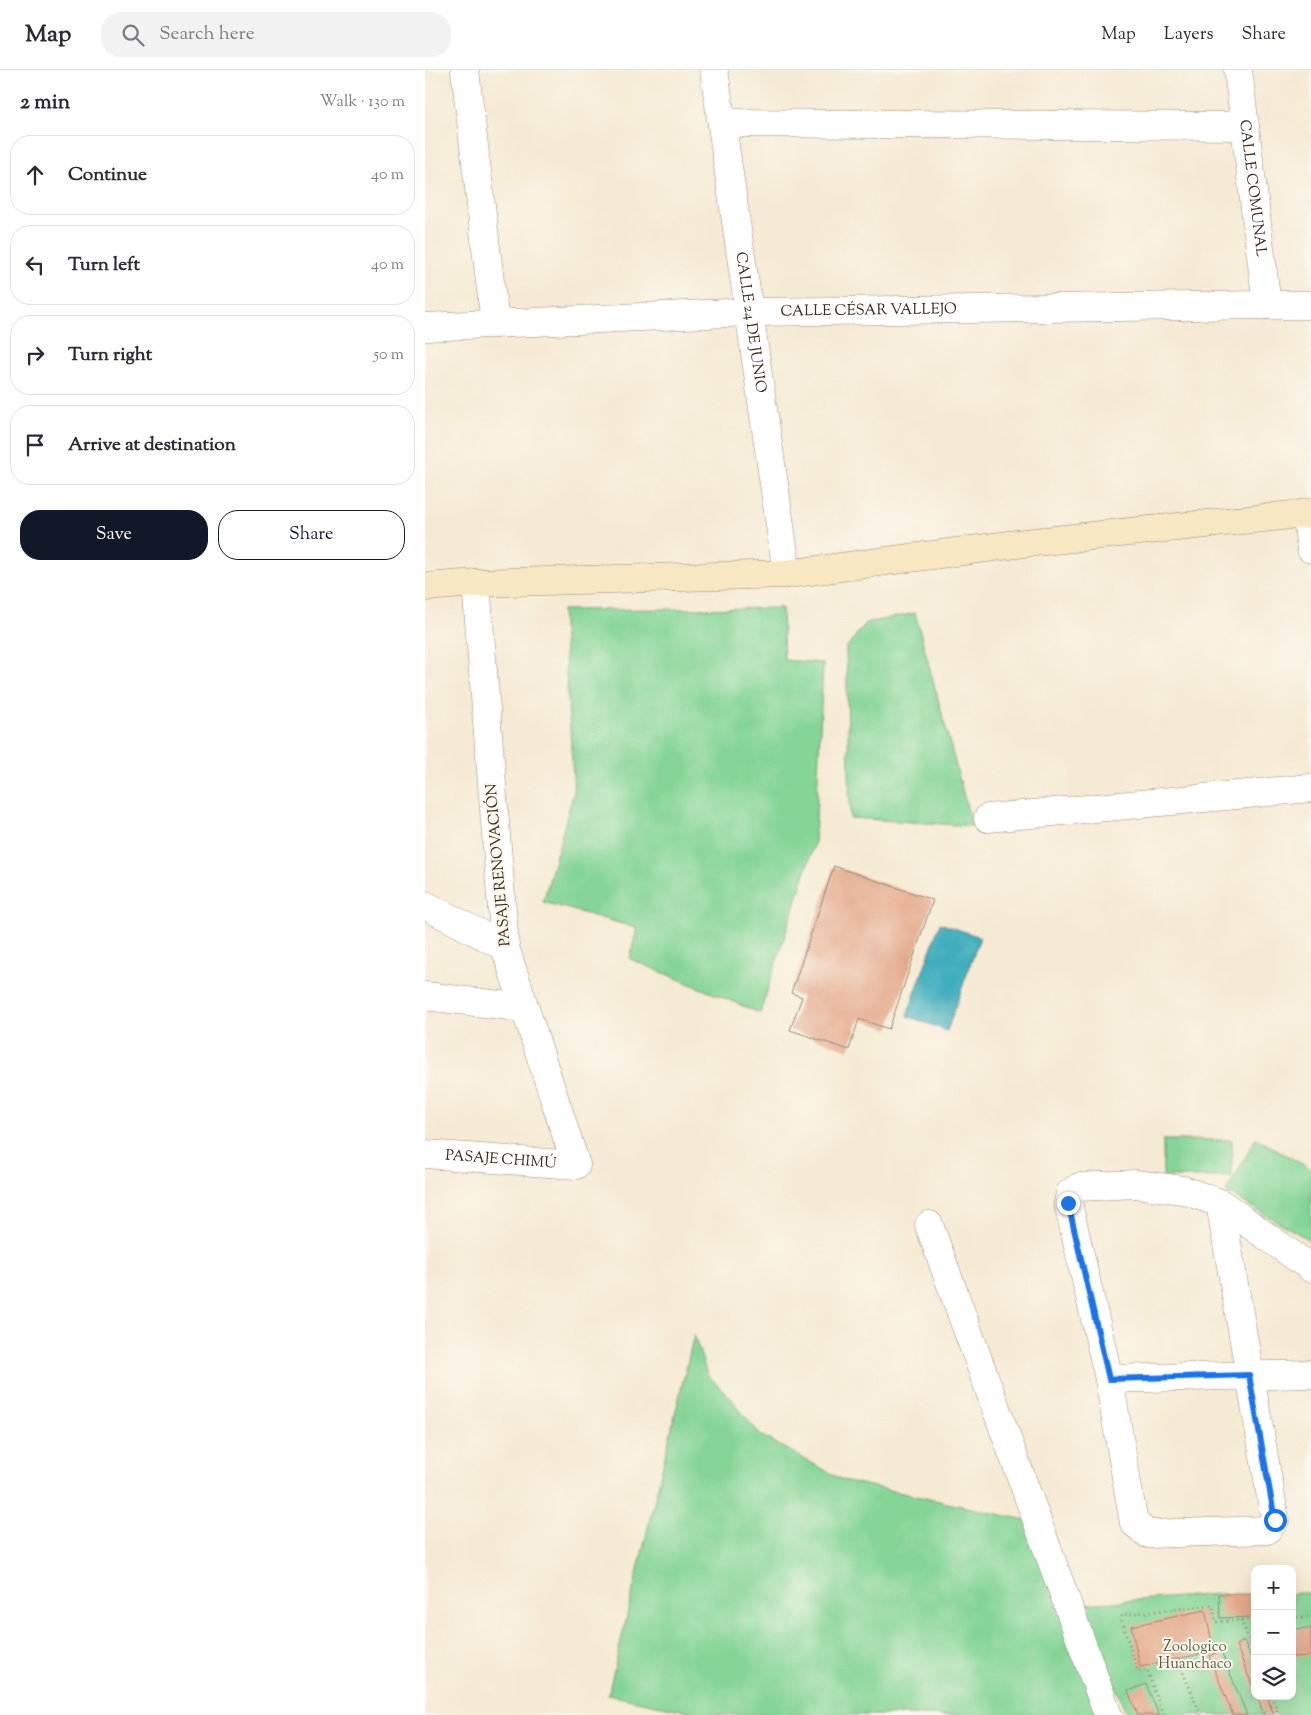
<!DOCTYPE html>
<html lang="en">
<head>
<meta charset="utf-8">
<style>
  body { margin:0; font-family:"Sorts Mill Goudy",serif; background:#f2f2f3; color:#2b2b33 }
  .controls { position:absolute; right:15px; bottom:15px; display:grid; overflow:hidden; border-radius:10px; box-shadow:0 5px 20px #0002 }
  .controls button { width:45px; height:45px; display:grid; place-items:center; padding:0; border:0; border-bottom:1px solid #e1e1e2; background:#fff; color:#2b2b33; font:25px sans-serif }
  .stop { position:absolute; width:15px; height:15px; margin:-11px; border:4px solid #1a73e8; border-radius:50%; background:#fff }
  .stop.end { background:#1a73e8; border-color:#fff; box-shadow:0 1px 5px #0008 }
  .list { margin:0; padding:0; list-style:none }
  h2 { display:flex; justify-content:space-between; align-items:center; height:65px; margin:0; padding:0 20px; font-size:21px }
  h2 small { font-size:16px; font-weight:400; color:#7c7c81 }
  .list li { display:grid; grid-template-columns:32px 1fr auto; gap:15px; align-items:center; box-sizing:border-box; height:80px; margin:0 10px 10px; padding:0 10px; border:1px solid #e1e1e2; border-radius:20px }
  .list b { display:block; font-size:19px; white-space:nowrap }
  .list em { font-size:16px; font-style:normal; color:#7c7c81 }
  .actions { display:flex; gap:10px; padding:15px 20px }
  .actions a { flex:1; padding:11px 0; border:1px solid #111827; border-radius:20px; text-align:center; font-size:18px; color:#111827 }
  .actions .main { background:#111827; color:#fff }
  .icon { flex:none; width:28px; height:28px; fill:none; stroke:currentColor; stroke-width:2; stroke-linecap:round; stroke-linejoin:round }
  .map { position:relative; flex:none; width:886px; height:1645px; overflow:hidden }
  header { display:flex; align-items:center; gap:30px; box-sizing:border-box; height:70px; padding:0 25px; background:#fff; border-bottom:1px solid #e1e1e2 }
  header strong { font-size:24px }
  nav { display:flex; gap:28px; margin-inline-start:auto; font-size:18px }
  .search { width:350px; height:45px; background:#f2f2f3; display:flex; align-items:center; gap:12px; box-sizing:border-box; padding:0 18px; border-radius:20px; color:#7c7c81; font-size:19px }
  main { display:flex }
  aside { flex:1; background:#fff }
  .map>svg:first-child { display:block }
  .green { fill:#83d495; stroke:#5f7f5a }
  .water { fill:#3fadbd; stroke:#3d6c6e }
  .building { fill:#e3a88a }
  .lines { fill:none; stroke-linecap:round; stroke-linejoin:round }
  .street-casing { stroke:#988a78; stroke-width:29 }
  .secondary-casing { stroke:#988a78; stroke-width:29 }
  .path { stroke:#988a78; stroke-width:3; stroke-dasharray:1 4; stroke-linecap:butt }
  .street { stroke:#fff; stroke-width:28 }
  .secondary { stroke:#f7e8c3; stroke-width:28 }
  .route { stroke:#1a73e8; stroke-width:6 }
  .labels { text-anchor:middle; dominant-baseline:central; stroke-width:4; stroke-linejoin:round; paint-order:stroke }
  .street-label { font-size:15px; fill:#3b2a1e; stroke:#fbf7ec }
  .park-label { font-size:15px; fill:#515d42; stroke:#fbf7ec }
</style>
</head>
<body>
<header>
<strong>Map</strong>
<div class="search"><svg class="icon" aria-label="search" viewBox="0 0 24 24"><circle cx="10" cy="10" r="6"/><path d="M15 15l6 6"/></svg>Search here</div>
<nav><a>Map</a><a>Layers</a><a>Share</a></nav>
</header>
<main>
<aside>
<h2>2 min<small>Walk · 130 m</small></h2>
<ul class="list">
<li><svg class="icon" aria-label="ahead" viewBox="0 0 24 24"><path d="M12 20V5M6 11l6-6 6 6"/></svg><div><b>Continue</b></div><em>40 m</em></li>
<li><svg class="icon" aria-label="left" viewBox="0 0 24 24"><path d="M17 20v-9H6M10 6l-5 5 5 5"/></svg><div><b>Turn left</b></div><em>40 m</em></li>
<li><svg class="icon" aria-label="right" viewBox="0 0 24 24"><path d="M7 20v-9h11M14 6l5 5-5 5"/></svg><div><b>Turn right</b></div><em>50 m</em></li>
<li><svg class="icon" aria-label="arrive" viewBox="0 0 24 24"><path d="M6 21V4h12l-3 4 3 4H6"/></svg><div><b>Arrive at destination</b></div></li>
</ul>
<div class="actions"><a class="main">Save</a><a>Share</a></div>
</aside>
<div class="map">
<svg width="886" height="1645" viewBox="0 0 886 1645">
  <rect width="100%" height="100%" fill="#fbf7ec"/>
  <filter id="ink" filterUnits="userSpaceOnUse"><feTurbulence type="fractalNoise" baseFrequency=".02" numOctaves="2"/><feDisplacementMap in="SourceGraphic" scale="10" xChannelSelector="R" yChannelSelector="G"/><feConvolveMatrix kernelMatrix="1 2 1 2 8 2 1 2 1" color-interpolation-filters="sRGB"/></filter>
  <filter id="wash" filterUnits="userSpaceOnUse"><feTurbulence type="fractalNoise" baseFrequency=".0096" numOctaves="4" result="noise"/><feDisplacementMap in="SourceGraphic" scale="20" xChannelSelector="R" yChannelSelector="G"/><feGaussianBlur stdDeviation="1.12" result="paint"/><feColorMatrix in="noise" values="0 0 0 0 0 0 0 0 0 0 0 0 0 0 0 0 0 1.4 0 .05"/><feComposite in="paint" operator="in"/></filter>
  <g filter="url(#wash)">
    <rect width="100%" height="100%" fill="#f5ead3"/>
    <!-- green -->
    <g class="green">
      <path d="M357 538 359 590 398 593 390 772 335 943 205 889 212 858 118 832 149 721 137 540Z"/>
      <path d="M490 543 547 756 425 748 421 578 441 553Z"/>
      <path d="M831 1068 886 1099V1171L801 1122Z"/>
      <rect x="738" y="1070" width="69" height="37"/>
      <path d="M269 1265 282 1304 304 1326 335 1365 418 1410 605 1451 679 1645H280L183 1625Z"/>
      <path d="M867 1523H886V1645H702L658 1534 794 1524H830V1626H867Z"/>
    </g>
    <!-- water -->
    <path class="water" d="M515 853 555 867 522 961 482 946Z"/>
    <g id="blocks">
      <!-- building -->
      <g class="building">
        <path d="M409 796 508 830 464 959 434 949 424 980 365 960 377 927 366 923Z"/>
        <path d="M794 1524H830V1547L795 1548Z"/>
        <path d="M780 1540 789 1581 715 1597 706 1556Z"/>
        <path d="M886 1558V1586L867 1587V1559Z"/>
        <path d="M819 1571 830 1597V1622L811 1575Z"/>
        <path d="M796 1581 822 1645H808L784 1586Z"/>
        <path d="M721 1614 734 1645H713L703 1621Z"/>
        <path d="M832 1626H842L849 1645H839Z"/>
      </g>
    </g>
  </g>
  <g filter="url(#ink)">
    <use href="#blocks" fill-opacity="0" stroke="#988a78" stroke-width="1"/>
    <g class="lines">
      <!-- street casing -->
      <g class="street-casing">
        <g id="street">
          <path d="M40 0 70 254"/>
          <path id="s1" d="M289 0 362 504"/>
          <path id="s2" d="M813 0 842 235"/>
          <path d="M297 53 820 56"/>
          <path id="s3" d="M0 257 324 242 842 235H886"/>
          <path d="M881 443 886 479"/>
          <path d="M563 748 886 718"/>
          <path d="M0 835 80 877"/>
          <path d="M0 926 100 938"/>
          <path id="s4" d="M0 1084 151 1095 80 877 51 513"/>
          <path d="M795 1133 850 1450 842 1460 723 1464 709 1453 684 1309 643 1133 645 1123 654 1117 710 1114 758 1120 795 1133 886 1198"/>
          <path d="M504 1155 683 1645"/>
          <path d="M684 1309 886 1304"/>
        </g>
      </g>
      <!-- secondary casing -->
      <g class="secondary-casing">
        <path id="secondary" d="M0 517 51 513 362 504 600 473 886 443"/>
      </g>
      <!-- path -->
      <g class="path">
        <path d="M867 1547H886"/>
        <path d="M816 1550 830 1585"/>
        <path d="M756 1598 776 1645"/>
        <path d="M846 1626 854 1645"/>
        <path d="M738 1645 722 1600 713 1602 697 1551V1545L787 1535 791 1552 830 1549"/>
      </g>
      <!-- street -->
      <use href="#street" class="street"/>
      <!-- secondary -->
      <use href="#secondary" class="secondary"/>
    </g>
  </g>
  <g class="lines" filter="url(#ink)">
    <!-- route -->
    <path class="route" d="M643 1133 684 1309 824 1305 850 1450"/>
  </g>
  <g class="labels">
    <!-- street labels -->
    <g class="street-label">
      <text stroke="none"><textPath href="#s2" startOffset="119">CALLE COMUNAL</textPath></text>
      <text stroke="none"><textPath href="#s3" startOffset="444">CALLE CÉSAR VALLEJO</textPath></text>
      <text stroke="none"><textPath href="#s1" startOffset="255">CALLE 24 DE JUNIO</textPath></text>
      <text transform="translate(74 795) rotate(-95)">PASAJE RENOVACIÓN</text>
      <text stroke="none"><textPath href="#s4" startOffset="76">PASAJE CHIMÚ</textPath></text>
    </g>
    <!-- park labels -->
    <g class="park-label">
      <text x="770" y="1577">Zoologico<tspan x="770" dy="17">Huanchaco</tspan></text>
    </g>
  </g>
</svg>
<div class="controls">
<button>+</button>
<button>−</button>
<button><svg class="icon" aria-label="layers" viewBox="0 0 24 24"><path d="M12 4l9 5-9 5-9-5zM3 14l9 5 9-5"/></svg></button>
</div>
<div class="stop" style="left:850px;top:1450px"></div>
<div class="stop end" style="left:643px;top:1133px"></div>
</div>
</main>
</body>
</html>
